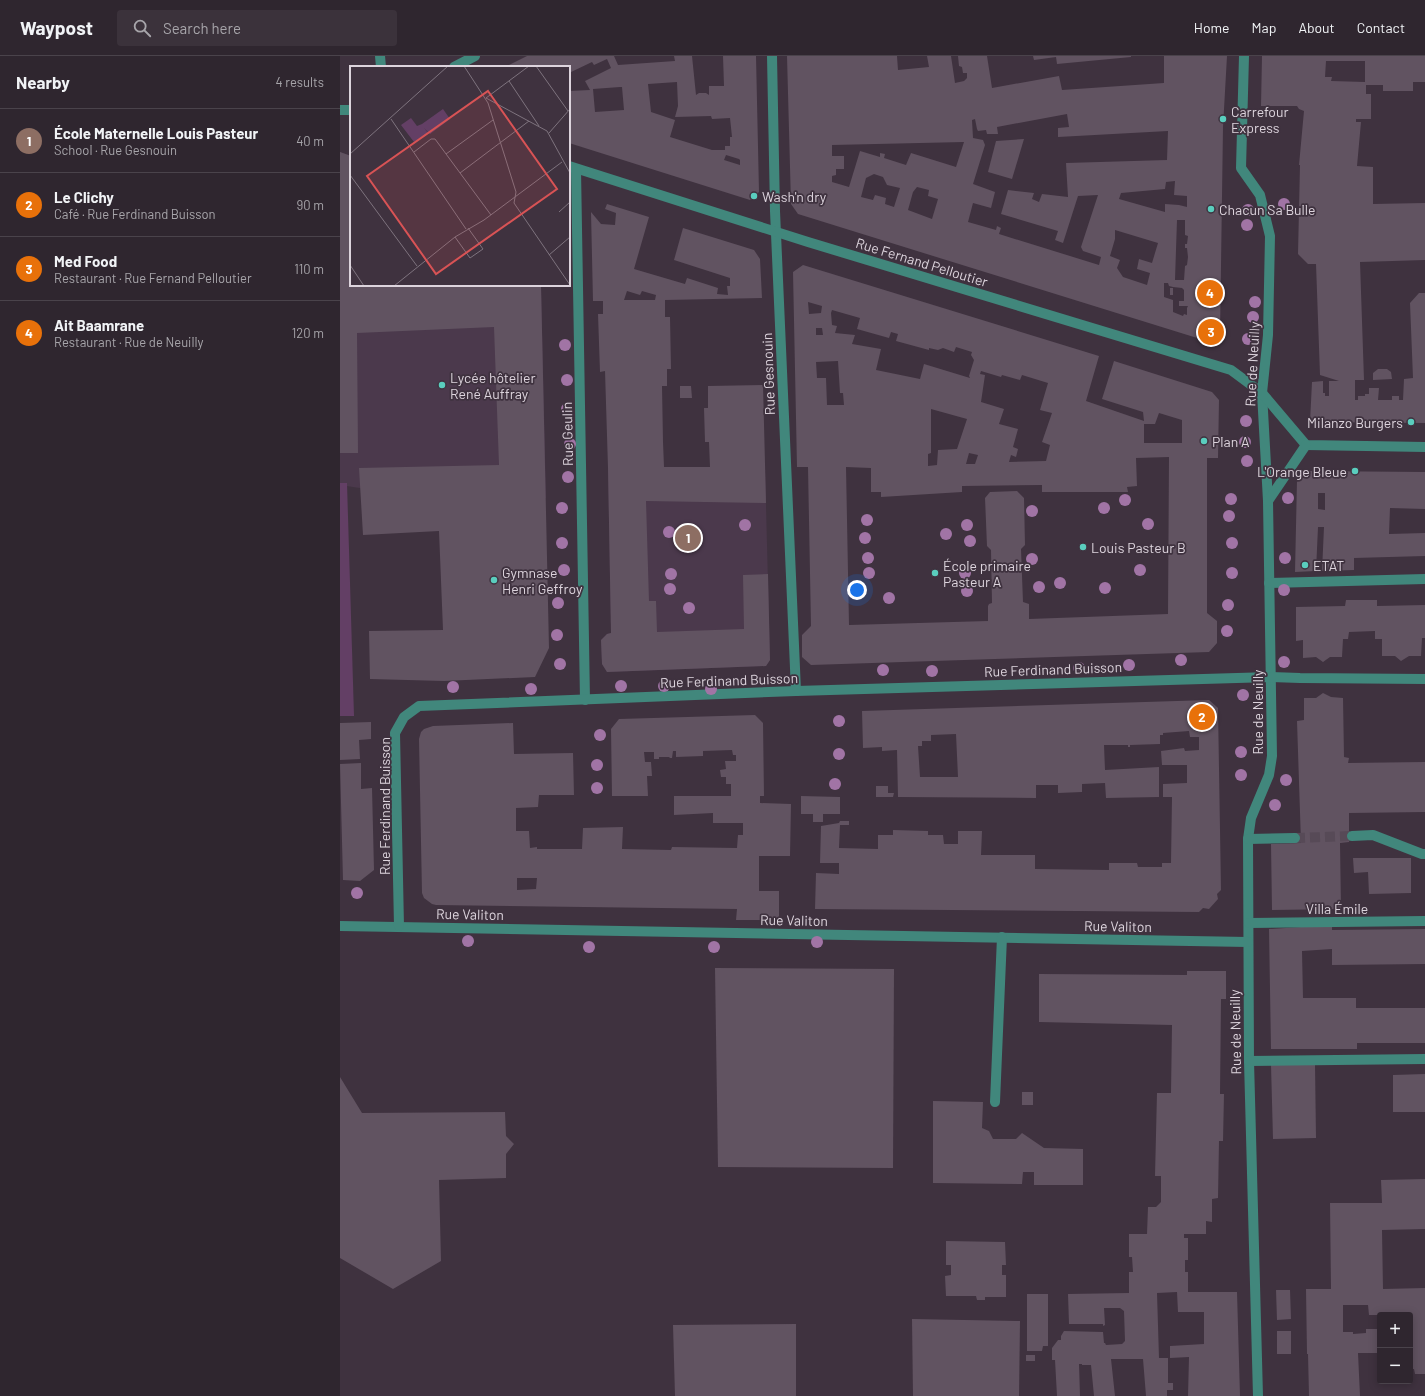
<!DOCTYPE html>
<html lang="en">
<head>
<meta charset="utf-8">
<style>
  body { margin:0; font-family:Barlow,sans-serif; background:#3b323b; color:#f1f3f6 }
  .controls { position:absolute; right:12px; bottom:12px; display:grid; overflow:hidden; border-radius:4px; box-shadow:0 2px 10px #0003 }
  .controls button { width:36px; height:36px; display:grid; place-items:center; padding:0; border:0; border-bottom:1px solid #4a434b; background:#2f262f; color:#f1f3f6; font:20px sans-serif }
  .you { position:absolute; left:517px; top:534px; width:14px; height:14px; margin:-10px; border:3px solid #fff; border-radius:50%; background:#1a73e8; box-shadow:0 0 0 6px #1a73e833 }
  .badge { display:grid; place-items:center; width:26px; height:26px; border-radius:50%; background:#db2777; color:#fff; font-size:13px; font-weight:700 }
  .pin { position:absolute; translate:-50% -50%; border:2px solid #fff; box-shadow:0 1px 4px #0006 }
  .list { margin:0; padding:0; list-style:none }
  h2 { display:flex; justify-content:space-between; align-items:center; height:52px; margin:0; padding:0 16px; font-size:17px }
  h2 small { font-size:13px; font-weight:400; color:#a7a5aa }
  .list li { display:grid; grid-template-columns:26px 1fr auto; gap:12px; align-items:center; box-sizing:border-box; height:64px; padding:0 16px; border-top:1px solid #4a434b }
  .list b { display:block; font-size:15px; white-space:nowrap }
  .list p { margin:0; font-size:13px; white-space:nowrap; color:#a7a5aa }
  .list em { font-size:13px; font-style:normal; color:#a7a5aa }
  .icon { flex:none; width:22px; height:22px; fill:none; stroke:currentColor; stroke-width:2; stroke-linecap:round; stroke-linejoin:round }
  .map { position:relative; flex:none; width:1085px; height:1340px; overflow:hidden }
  header { display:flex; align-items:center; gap:24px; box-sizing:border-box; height:56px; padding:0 20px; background:#2f262f; border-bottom:1px solid #4a434b }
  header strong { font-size:19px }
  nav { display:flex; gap:22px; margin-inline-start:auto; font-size:14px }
  .search { width:280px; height:36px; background:#3b323b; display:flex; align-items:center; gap:10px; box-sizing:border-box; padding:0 14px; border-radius:4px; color:#a7a5aa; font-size:15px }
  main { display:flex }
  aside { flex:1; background:#2f262f }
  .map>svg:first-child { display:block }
  .built { fill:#4b394c }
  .green { fill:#633f65 }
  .building { fill:#615361; fill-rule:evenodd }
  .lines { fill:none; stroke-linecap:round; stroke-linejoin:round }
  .minor-tunnel { stroke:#574a57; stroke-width:10; stroke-dasharray:10 5; stroke-linecap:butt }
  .minor { stroke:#41877c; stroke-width:10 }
  .tree { fill:#a174a5 }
  .poi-dot { fill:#5acebe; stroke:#3f323f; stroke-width:1.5 }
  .labels { text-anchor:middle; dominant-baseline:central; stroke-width:3.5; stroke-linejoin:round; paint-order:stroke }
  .poi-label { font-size:14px; fill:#ddd4dd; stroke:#3f323f; text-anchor:start }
  .street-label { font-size:14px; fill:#ddd4dd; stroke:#3f323f }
  .inset-road { fill:none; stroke:#7e737e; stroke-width:1 }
  .view { fill:#d85355; fill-opacity:0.15; stroke:#d85355; stroke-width:2 }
  .inset-edge { fill:none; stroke:#ddd4dd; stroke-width:2 }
</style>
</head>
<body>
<header>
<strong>Waypost</strong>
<div class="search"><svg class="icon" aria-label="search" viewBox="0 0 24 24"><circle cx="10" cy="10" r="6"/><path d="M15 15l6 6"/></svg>Search here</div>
<nav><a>Home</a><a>Map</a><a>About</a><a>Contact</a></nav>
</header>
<main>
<aside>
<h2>Nearby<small>4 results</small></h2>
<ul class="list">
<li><span class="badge" style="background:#8d6e63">1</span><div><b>École Maternelle Louis Pasteur</b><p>School · Rue Gesnouin</p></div><em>40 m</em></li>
<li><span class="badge" style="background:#e8710a">2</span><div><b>Le Clichy</b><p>Café · Rue Ferdinand Buisson</p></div><em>90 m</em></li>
<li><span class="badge" style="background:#e8710a">3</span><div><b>Med Food</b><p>Restaurant · Rue Fernand Pelloutier</p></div><em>110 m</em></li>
<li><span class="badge" style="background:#e8710a">4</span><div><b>Ait Baamrane</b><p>Restaurant · Rue de Neuilly</p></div><em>120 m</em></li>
</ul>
</aside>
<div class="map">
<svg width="1085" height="1340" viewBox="0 0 1085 1340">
  <rect width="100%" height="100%" fill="#3f323f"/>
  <!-- built -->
  <g class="built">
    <path d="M0 96 11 100V229H201L206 442 98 444 0 429Z"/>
    <path d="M425 411 430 604 426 610 267 616 262 608 261 584 267 578 271 577 268 412Z"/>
  </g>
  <!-- green -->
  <path class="green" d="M0 427H7L14 660H0Z"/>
  <!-- building -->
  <g class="building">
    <path d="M187 0H274L278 9 335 5 334 0H352L356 39 359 37H366L369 39V30H384L383 0H416L419 136 410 144 229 87V35L250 34 245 25 271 12 267 3 254 9 252 6 229 17V11H165ZM337 26 338 50 335 61 371 60 372 63 390 62 392 81H390V90H385V94H372L330 81 335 64 311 56 308 28ZM280 31H282L284 54 255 56 253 33ZM386 99 399 103 400 104V109L384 104Z"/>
    <path d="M447 0H557L558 14 589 11 587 0H611L615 27 624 25 627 22V17H623L622 11 619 10 618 0H647L652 32 719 20 722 34 824 27V0H887L883 71 880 280 870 286 458 158 451 148ZM727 58 729 71 718 72V81L828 75 827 104 726 107 728 141 702 138 699 146 692 143 694 137 668 134 661 158 718 175 715 184 723 187 738 140 758 139 741 191 743 195 761 201 759 209 659 178 661 172 657 170 656 174 628 166 633 147 651 152 655 136 633 128 645 89 643 84 633 82 632 64 635 63 637 73 638 75 646 74 647 78H658L657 71ZM624 86 616 111 571 97 566 109 544 102 545 98 540 97V101L520 95 509 131 492 126V120L496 119V113H504V100H492V89ZM534 118 543 121 547 129 560 132 554 151 545 148 546 142 535 139 533 144 521 141 526 122ZM835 125 834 139 847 140V151L839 149 825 148V156L779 143 781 137 825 133 826 126ZM577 131 589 134 588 140 598 143 592 163 568 154 573 136ZM837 164H845V179L848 180 847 188H845V192H847L848 201 847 209 845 210 844 224H835ZM775 174 818 187 812 207 799 203 797 213 810 217 807 229 783 221 777 212 780 204 770 200 775 183ZM824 227H828L829 230 833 231 842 232 844 234V245H839V250H848L847 252V259L844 258 843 260 833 256V244L824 241Z"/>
    <path d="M693 0H791V1L717 8 716 1 694 4Z"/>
    <path d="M922 0H1085V26H1073V35H1043V29H1026V38H1031V63H1016V66H1021L1017 110 1033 111V148L1085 147V204L1020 206 1024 324H1015V344H1018V340H1025V338H1029V332H1039L1038 344H1052V340H1059V344H1063L1064 323 1073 322 1070 247 1079 237H1085V367L970 366 972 326 983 325V337H985V340H989V325H999L980 319 976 208H968L958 198 960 109H959L964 55 959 53 957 50H921ZM986 5H1025V26L991 25 992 21H985Z"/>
    <path d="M684 83 672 123 648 116 656 85Z"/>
    <path d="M0 96 11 100V229H201L209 592 195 621 104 625 30 623 29 575 103 574 99 475 23 479 19 412 159 409 154 271 17 277 18 397H0Z"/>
    <path d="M267 148 309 161 294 213 345 228 347 222 378 232 377 238 388 239 387 230H390V222L334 204 343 172 414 194 420 203 422 242 325 244V261H330L331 313H327V330H322L323 386 324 411H370L369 386H365L364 352H368V330L423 329 426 447 306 445 309 545H316L317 576 404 573 403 519 428 518 430 604 426 610 267 616 262 608 261 584 267 578 271 577 268 412 265 315 260 316 258 258H263V245H253L251 156 261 168 275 169 276 157 265 153ZM287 235 300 239 302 235 316 239 315 244H284Z"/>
    <path d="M463 209 759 300 746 345 804 365 803 356 762 343 774 305 872 336 879 344 878 402H867V557L877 565V587L869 596 471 609 462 601V579L471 570 468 411H457L453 216ZM468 246 482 250 481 257 469 258ZM492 254 520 262 517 273 549 282 551 276 558 278 556 285 589 294V292L598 294 603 292 614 296 616 291 632 296 631 299 634 304 629 320 630 322 584 308 580 323 536 314 541 293 512 288 515 279 495 277 497 270 492 269 491 257ZM476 272H482L483 279H476ZM498 305 500 337H503L504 349H487L486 322H477L476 306ZM641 315 661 321 662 319 680 324 682 319 708 327 700 354 712 357 702 386 710 389 706 405 669 406 671 399 676 401 678 393 673 391 678 373 659 368 664 353 641 346 645 319 640 318ZM591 353 627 363 617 393 598 394 597 409 588 410V398L591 397ZM819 357 842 364V387H804V368H815ZM629 397 638 399 635 408H626ZM829 401 828 558 689 563V548L683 546 681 493 685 489 684 442 677 435 650 436 645 442 647 490 651 494 652 547 649 548 648 550V565L509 569 506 411 531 412V436H541V441L622 436V430L702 429V436H788L787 431 797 430 796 402Z"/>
    <rect x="830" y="232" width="3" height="7"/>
    <path d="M1038 313H1047L1051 316 1052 323 1033 324V317Z"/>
    <path d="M340 330H351L352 342H340Z"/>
    <path d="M967 415 1085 416V453L1050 452 1049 478 1085 477V500L1014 502V514L982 515 984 471H978L976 515 955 516 957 424 960 418ZM978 437H985V454L978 453Z"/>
    <path d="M1006 544H1037V550L1085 549V582H1082L1081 600H1069L1061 605 1055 600H1042V583H1035V575L1009 576 1008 583H1003L1002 601H990L983 606 976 601 963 602V584L956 585V551L1005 550Z"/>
    <path d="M983 637 991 641 1003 642 1004 701 1009 702 1008 707 1085 706V756L1009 757V786L1000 787 1001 853 932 854 931 788 961 787 957 665 964 664V642H976Z"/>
    <path d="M869 644 878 652 881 834 877 838 878 843 869 853 863 852 859 856 475 853 476 817 499 818V807H480L481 770 499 767 500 765H509V769H500L499 792 538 793V779H553V774L588 775V779H603L604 788H618V775H642L641 799H695V813L769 814V807H797L798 811H822V807H831L832 741H823V728L847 727V709H822L821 695 844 692 845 695 859 694V681H850L849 675 823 677V679H820V688L790 689V691H788V689H764L765 714 819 711V741L766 742 765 727 742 728V736L718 737V729H696V742L558 741 557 694 542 695V691L523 692 522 655ZM616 678 618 721H580L578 690H582V685H591V679Z"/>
    <path d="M415 659 423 667 424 740H420V747L451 748 450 800H419V835H439V864H396L397 853 96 849 92 848 84 842 82 837 79 683 81 676 84 673 93 670 173 667 174 698 233 697 234 739H199L198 751 176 752V775H189L190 792 197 791V793H242L243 772 283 771 282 793 331 794 332 791 397 792 398 779H403V767H373V757L334 759V740H391V728H386V721H381L380 714 386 713 385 705H396V699H393L392 694 363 695V700L336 701V695H333L332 702H330L329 701H319V703H314V696H304L305 706H311L312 720H307L308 740H272L271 673 279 663ZM177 822H197L196 833 177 834Z"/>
    <path d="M31 666V683L19 684 20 703 0 704V667Z"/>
    <path d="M21 707V733L32 732 34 814 20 825 3 824 0 708Z"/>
    <path d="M536 730H548V737H554L553 741H536Z"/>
    <path d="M461 740 500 741V758H483V766H473V758H461Z"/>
    <path d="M1013 802H1071V837L1029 838 1028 816 1014 817Z"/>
    <path d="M992 869V874L1085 873V908L992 909V893L962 895 963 942H1016V952H1085V987H1017V993H931L929 873Z"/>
    <path d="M375 912 554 913 553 1112 378 1111Z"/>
    <path d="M847 915H886V943H881L880 1038H884L883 1085H879L878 1142 872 1143V1166L866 1165V1178H844V1182H848V1204H845V1216H848V1236H897L900 1340H848L849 1301 830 1302V1290L864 1288V1256H838L837 1236 817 1237 819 1302H828V1327H833V1334H827V1340H806L803 1303H771L775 1340H754L751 1309H742V1308H739L740 1340H717L715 1304H712V1292L718 1284H721V1280L724 1275 763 1276 764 1287H765L766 1289 782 1288 785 1285 784 1255 780 1252H764L765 1269 763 1270V1268H729L728 1238 789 1237V1216H793L792 1201H789V1178H807L808 1151H816L821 1146V1120H815L817 1037H831L832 969 699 966V918L847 919Z"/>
    <path d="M931 1009H975L976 1082 933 1083Z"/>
    <path d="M1085 1018V1056H1053V1019Z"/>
    <path d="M0 1021 22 1057 165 1056 166 1080 174 1088 166 1098V1122L99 1124 101 1205 53 1233 0 1202Z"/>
    <rect x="682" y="1036" width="11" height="13"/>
    <path d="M593 1045 643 1046 642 1072 649 1075 653 1083H676L682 1077 704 1092 743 1093V1129H694V1116H683L682 1128 593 1127Z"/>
    <path d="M1085 1123V1173L1042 1174 1043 1233 1085 1232V1318H1075L1074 1313H1070V1259H1029L1028 1249H1003V1276H1013V1278L1026 1277V1273H1038V1278H1040V1297H1018L1020 1340H969L968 1298H967L966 1233H991L990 1147H1042L1041 1124Z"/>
    <path d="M606 1185 665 1186 666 1209H662V1219H666V1241H645V1244H637L636 1240H606L605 1220 611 1219V1209H606Z"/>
    <path d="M936 1234H950L951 1263 937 1264Z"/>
    <path d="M687 1238H708V1290H703L702 1295H687Z"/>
    <path d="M572 1263 680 1265 679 1340H573Z"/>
    <path d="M456 1268V1340H335L333 1269Z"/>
    <rect x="937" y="1275" width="14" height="23"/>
    <rect x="686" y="1299" width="9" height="6"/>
  </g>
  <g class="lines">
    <!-- minor-tunnel -->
    <path class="minor-tunnel" d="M955 782 1012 780"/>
    <!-- minor -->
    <g class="minor">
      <path d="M40 0 41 11"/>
      <path d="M432 0 435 155 456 635"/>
      <path d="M904 0 901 112 920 139 930 180 928 279 922 337 928 445 932 700 929 719 911 762 908 783 909 1005 918 1340"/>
      <path d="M114 11 135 0"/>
      <path d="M0 54H11"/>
      <path d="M229 110 468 186 891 314 922 337 966 389 1085 391"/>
      <path d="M236 113 245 644"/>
      <path d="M928 445 966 389"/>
      <path d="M929 527 1085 523"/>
      <path d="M1012 780 1033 779 1082 798H1085"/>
      <path d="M908 783 955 782"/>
      <path d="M909 867 1085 865"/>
      <path d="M0 870 908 886"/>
      <path d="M59 870 55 677 64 661 79 650 456 635 931 621 960 622 1085 623"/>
      <path d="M909 1005 1085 1003"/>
      <path d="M655 1046 662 881"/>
    </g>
  </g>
  <!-- trees -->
  <g class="tree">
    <circle cx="944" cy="148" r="6"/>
    <circle cx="908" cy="154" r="6"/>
    <circle cx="907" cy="169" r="6"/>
    <circle cx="915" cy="246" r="6"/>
    <circle cx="913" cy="261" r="6"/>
    <circle cx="908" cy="283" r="6"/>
    <circle cx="225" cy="289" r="6"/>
    <circle cx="227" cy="324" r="6"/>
    <circle cx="227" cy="353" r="6"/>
    <circle cx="906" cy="365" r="6"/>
    <circle cx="905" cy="386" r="6"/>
    <circle cx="230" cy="388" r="6"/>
    <circle cx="907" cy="405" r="6"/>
    <circle cx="228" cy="421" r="6"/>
    <circle cx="948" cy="442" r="6"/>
    <circle cx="891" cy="443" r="6"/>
    <circle cx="785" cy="444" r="6"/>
    <circle cx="222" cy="452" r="6"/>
    <circle cx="764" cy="452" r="6"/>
    <circle cx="692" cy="455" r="6"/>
    <circle cx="889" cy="460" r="6"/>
    <circle cx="527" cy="464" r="6"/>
    <circle cx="808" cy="468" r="6"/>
    <circle cx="405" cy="469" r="6"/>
    <circle cx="627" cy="469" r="6"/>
    <circle cx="329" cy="476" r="6"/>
    <circle cx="606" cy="478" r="6"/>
    <circle cx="525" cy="482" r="6"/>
    <circle cx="630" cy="485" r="6"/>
    <circle cx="222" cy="487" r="6"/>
    <circle cx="892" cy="487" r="6"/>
    <circle cx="528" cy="502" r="6"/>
    <circle cx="945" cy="502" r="6"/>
    <circle cx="692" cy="503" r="6"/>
    <circle cx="224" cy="514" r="6"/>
    <circle cx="800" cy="514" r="6"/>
    <circle cx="529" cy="517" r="6"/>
    <circle cx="625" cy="517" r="6"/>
    <circle cx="892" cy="517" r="6"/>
    <circle cx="331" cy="518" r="6"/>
    <circle cx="720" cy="527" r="6"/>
    <circle cx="699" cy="531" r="6"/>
    <circle cx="765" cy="532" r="6"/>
    <circle cx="330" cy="533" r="6"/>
    <circle cx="944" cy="534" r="6"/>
    <circle cx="627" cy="535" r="6"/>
    <circle cx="549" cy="542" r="6"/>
    <circle cx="218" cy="547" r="6"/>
    <circle cx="888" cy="549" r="6"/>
    <circle cx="349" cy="552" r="6"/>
    <circle cx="887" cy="575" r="6"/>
    <circle cx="217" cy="579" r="6"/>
    <circle cx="841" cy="604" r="6"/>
    <circle cx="944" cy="606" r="6"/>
    <circle cx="220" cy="608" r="6"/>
    <circle cx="789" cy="609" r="6"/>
    <circle cx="739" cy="612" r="6"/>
    <circle cx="543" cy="614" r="6"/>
    <circle cx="592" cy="615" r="6"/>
    <circle cx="281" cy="630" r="6"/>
    <circle cx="324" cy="630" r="6"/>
    <circle cx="113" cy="631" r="6"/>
    <circle cx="191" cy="633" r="6"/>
    <circle cx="371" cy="633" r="6"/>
    <circle cx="903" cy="639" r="6"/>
    <circle cx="499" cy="665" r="6"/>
    <circle cx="260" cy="679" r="6"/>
    <circle cx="901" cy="696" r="6"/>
    <circle cx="499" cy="698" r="6"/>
    <circle cx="257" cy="709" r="6"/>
    <circle cx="901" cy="719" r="6"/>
    <circle cx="946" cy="724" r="6"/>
    <circle cx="495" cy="728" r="6"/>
    <circle cx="257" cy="732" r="6"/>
    <circle cx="935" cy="749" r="6"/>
    <circle cx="17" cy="837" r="6"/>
    <circle cx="128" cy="885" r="6"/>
    <circle cx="477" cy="886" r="6"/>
    <circle cx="249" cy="891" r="6"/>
    <circle cx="374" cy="891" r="6"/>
  </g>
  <!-- markers -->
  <g class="poi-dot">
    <circle cx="883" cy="63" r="4"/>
    <circle cx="414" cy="140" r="4"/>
    <circle cx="871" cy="153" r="4"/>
    <circle cx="102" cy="329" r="4"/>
    <circle cx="1071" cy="366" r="4"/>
    <circle cx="864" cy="385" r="4"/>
    <circle cx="1015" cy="415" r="4"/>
    <circle cx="743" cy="491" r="4"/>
    <circle cx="965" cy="509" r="4"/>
    <circle cx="595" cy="517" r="4"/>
    <circle cx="154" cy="524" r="4"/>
  </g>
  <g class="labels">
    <!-- poi labels -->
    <g class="poi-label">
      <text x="891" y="55">Carrefour<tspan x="891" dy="16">Express</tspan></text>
      <text x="422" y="140">Wash'n dry</text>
      <text x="879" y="153">Chacun Sa Bulle</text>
      <text x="110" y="321">Lycée hôtelier<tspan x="110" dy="16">René Auffray</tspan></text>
      <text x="1063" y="366" text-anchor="end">Milanzo Burgers</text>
      <text x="872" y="385">Plan A</text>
      <text x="1007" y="415" text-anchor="end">L'Orange Bleue</text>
      <text x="751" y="491">Louis Pasteur B</text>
      <text x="603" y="509">École primaire<tspan x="603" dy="16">Pasteur A</tspan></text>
      <text x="973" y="509">ETAT</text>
      <text x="162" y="516">Gymnase<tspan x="162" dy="16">Henri Geffroy</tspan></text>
    </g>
    <!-- street labels -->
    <g class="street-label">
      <text transform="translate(582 206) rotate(17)">Rue Fernand Pelloutier</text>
      <text transform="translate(912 308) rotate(-87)">Rue de Neuilly</text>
      <text transform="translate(428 318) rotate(-92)">Rue Gesnouin</text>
      <text transform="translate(227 378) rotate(-91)">Rue Geulin</text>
      <text transform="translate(713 613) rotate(-2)">Rue Ferdinand Buisson</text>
      <text transform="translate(389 624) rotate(-2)">Rue Ferdinand Buisson</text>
      <text transform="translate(917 656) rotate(-90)">Rue de Neuilly</text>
      <text transform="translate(44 750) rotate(-90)">Rue Ferdinand Buisson</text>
      <text x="997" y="852">Villa Émile</text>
      <text transform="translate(130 858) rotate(1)">Rue Valiton</text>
      <text transform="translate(454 864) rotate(1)">Rue Valiton</text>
      <text transform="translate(778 870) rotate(1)">Rue Valiton</text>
      <text transform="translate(895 976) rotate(-91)">Rue de Neuilly</text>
    </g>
  </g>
  <!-- overview -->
  <g transform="translate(10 10)">
    <rect width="220" height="220" fill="#3f323f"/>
    <path d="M93 43 100 53 80 68 74 62 78 67 64 76 51 59 61 52 67 60 72 58Z" fill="#633f65"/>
    <path class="inset-road" d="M114 0 138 37 166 126 164 137 220 219M186 0 218 45M159 15 189 60M136 32 197 65 220 107M136 32 179 0M41 53 116 163M199 67 220 43M64 86 81 73H85L141 149M0 88 98 0M96 88 143 54M110 107 179 55M0 109 67 200M209 146 220 136M105 171 120 192 133 183 118 162M199 189 220 171M0 199 14 220M44 220 105 171 134 154 212 96"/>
    <path class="view" d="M138 25 207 123 86 208 17 110Z"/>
    <rect width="220" height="220" class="inset-edge"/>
  </g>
</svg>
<div class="controls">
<button>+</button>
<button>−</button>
</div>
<div class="you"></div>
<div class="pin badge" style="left:348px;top:482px;background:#8d6e63">1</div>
<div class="pin badge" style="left:862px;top:661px;background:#e8710a">2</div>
<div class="pin badge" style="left:871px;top:276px;background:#e8710a">3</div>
<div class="pin badge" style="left:870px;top:237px;background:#e8710a">4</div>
</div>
</main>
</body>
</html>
